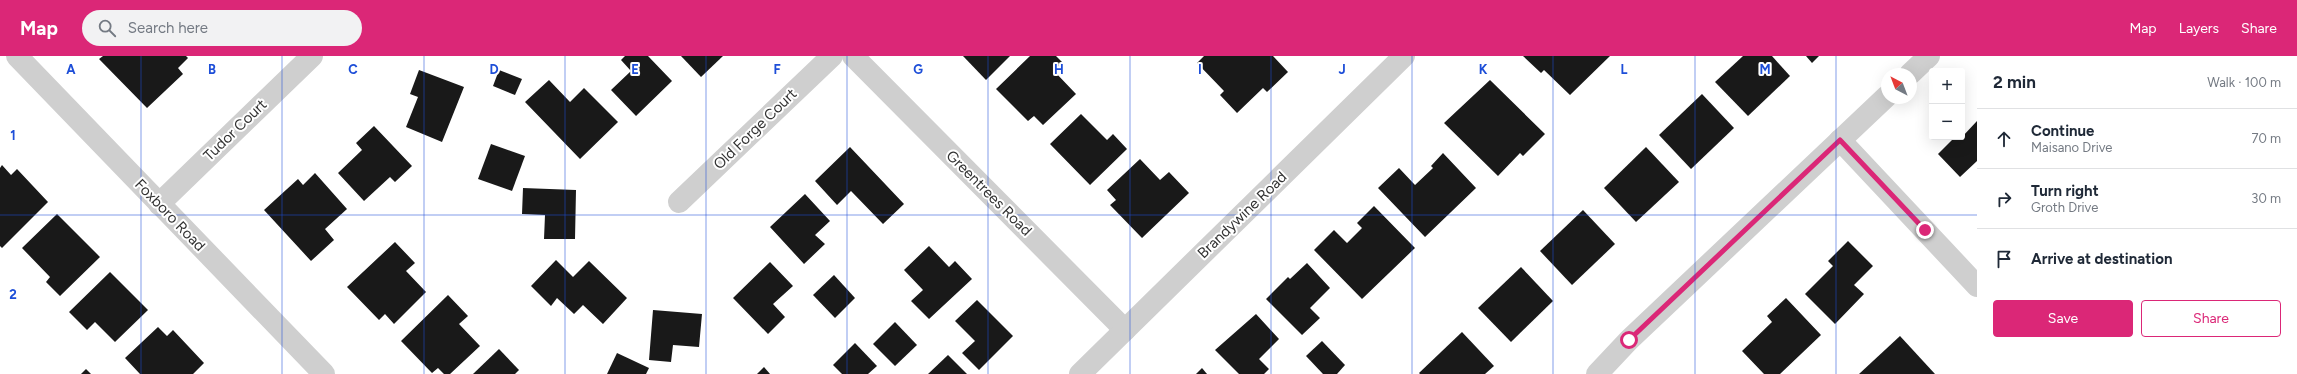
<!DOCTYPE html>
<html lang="en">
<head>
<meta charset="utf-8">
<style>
  body { margin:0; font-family:Figtree,sans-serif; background:#f2f2f3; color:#1f2937 }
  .controls { position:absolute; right:12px; top:12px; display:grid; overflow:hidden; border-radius:4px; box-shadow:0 4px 16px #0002 }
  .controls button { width:36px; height:36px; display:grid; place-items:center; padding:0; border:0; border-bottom:1px solid #e0e1e3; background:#fff; color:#1f2937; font:20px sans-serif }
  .compass { position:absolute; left:1881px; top:12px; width:36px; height:36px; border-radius:50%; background:#fff; box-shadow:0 4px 16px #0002; rotate:318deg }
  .stop { position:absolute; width:12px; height:12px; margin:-9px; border:3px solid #db2777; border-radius:50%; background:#fff }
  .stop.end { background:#db2777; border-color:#fff; box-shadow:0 1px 4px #0008 }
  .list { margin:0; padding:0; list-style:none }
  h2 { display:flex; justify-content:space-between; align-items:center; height:52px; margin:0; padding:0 16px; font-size:17px }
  h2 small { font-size:13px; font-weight:400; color:#747a83 }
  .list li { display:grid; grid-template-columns:26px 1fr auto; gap:12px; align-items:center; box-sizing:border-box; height:60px; padding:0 16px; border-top:1px solid #e0e1e3 }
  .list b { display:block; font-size:15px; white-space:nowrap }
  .list p { margin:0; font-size:13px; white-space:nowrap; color:#747a83 }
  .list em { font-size:13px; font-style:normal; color:#747a83 }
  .actions { display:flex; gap:8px; padding:12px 16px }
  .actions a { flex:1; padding:9px 0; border:1px solid #db2777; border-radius:4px; text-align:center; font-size:14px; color:#db2777 }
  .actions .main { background:#db2777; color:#fff }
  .icon { flex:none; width:22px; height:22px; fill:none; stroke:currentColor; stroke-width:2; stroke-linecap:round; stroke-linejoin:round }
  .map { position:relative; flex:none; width:1977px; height:318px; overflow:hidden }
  header { display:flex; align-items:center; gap:24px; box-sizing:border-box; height:56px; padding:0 20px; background:#db2777; color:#fff }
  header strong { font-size:19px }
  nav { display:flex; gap:22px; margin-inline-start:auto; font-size:14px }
  .search { width:280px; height:36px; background:#f2f2f3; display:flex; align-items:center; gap:10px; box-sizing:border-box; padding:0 14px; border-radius:22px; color:#747a83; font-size:15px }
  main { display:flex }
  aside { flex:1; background:#fff }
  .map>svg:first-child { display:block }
  .building { fill:#191919 }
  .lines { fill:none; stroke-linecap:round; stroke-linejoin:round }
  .minor { stroke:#cfcfcf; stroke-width:22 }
  .route { stroke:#db2777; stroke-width:5 }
  .grid { fill:none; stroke:#1d4ed8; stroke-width:1; stroke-opacity:0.55 }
  .labels { text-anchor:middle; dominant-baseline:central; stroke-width:4; stroke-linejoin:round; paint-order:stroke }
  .street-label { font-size:15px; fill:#323232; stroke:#fff }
  .grid-label { font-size:13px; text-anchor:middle; font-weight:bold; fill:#1d4ed8; stroke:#fff; stroke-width:4; stroke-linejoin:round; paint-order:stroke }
</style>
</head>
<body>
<header>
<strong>Map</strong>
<div class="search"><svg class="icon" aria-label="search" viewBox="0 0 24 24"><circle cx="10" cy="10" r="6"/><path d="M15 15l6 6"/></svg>Search here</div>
<nav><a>Map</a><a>Layers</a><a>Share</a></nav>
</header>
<main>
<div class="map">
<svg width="1977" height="318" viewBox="0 0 1977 318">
  <rect width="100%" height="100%" fill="#fff"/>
  <!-- building -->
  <g class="building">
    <path d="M103 0H186L188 2 178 12 183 18 147 52 99 3Z"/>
    <path d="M625 0H648L672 25 636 60 611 34 631 15 621 4Z"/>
    <path d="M681 0H723L701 21Z"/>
    <path d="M963 0H1010L986 24Z"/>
    <path d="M1030 0H1056L1064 8 1055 16 1076 38 1043 69 1034 60 1028 65 996 33Z"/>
    <path d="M1204 0H1273L1288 16 1267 36 1263 32 1237 57 1220 39 1224 35 1197 7Z"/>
    <path d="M1523 0H1610L1570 39 1544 14 1541 17Z"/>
    <path d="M1743 0H1772L1790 20 1748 60 1715 26Z"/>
    <path d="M1806 0H1819L1812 7Z"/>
    <path d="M419 14 464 31 442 86 406 71 418 41 410 38Z"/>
    <path d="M499 14 522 23 515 39 493 30Z"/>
    <path d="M549 24 570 46 584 32 618 66 580 103 525 46Z"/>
    <path d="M1490 24 1545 78 1523 100 1520 97 1498 120 1444 67Z"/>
    <path d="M1702 38 1734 72 1691 113 1659 79Z"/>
    <path d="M1081 58 1107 84 1113 78 1127 93 1090 129 1050 88Z"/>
    <path d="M1977 65V105L1960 121 1938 98 1955 81H1962Z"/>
    <path d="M374 70 412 110 395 126 390 121 364 145 338 117 362 94 356 87Z"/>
    <path d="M491 88 525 100 512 135 478 123Z"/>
    <path d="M850 91 904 148 883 168 851 135 837 149 815 125Z"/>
    <path d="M1646 91 1679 126 1636 166 1604 132Z"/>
    <path d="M1443 97 1476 132 1425 181 1378 132 1399 112 1415 129 1433 112 1431 110Z"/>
    <path d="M1140 103 1160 124 1169 116 1189 137 1142 182 1110 149 1116 144 1107 134Z"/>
    <path d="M2 109 11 119 17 113 48 146 2 192 0 190V112Z"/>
    <path d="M315 117 347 153 325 173 334 184 311 205 264 154 298 123 303 129Z"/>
    <path d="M523 132 576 134 575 183H544L545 159 522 158Z"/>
    <path d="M805 138 830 165 815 179 825 188 804 208 770 171Z"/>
    <path d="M1374 150 1415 192 1362 243 1314 194 1334 174 1347 187 1362 172 1357 167Z"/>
    <path d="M1583 154 1615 188 1572 229 1540 195Z"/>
    <path d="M57 158 100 201 60 240 46 226 50 221 22 192Z"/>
    <path d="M1848 185 1873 210 1854 229 1864 238 1835 268 1805 238 1833 210 1828 205Z"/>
    <path d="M395 186 415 207 406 215 426 236 394 268 385 258 379 264 347 231Z"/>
    <path d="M929 190 949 211 955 205 972 223 929 263 911 245 923 234 904 214Z"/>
    <path d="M556 204 573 221 589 205 627 242 603 268 583 249 574 258 557 242 551 250 531 230Z"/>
    <path d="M770 206 793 230 773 248 785 261 768 278 733 242Z"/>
    <path d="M1307 207 1330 232 1310 252 1320 262 1302 279 1266 243 1288 221 1290 223Z"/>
    <path d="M1521 211 1553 245 1511 286 1478 252Z"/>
    <path d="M110 216 148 254 115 286 95 266 87 274 69 256Z"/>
    <path d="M834 219 855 242 835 262 813 239Z"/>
    <path d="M448 239 468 260 459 268 480 290 450 318H444L438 312 432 317 401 285Z"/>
    <path d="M1786 242 1821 279 1780 318H1764L1742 295 1772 266 1767 260Z"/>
    <path d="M977 244 1013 280 979 314 962 297 975 285 955 265Z"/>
    <path d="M653 254 702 258 699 291 673 289 671 306 649 304Z"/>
    <path d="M1256 258 1279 283 1259 303 1269 313 1264 318H1239L1215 294Z"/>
    <path d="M895 266 917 289 895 310 873 288Z"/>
    <path d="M158 271 167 280 173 274 204 307 193 318H140L125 302Z"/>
    <path d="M1462 276 1494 310 1485 318H1420L1419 317Z"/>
    <path d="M1900 280 1935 318H1859Z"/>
    <path d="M1322 285 1345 309 1337 318H1323L1306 300Z"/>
    <path d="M855 287 877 310 868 318H842L833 309Z"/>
    <path d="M499 293 519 314 515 318H473Z"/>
    <path d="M617 297 649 312 646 318H607Z"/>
    <path d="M948 299 967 318H928Z"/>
    <path d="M764 311 770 318H757Z"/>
    <path d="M1202 312 1207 318H1196Z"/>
    <path d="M86 313 91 318H81Z"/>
  </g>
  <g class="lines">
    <!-- minor -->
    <g class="minor">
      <path d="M17 0 324 318"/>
      <path d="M853 0 1125 274"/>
      <path d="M1910 18 1929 0"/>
      <path d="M1840 84 1977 230"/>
      <path d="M679 146 832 0"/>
      <path d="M159 148 312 0"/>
      <path d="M1080 318 1404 0"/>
      <path d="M1597 318 1629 284 1887 40"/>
    </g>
  </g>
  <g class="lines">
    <!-- route -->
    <path class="route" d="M1629 284 1840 84 1925 174"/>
  </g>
  <!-- grid -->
  <path class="grid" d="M141 0V318M282 0V318M424 0V318M565 0V318M706 0V318M847 0V318M988 0V318M1130 0V318M1271 0V318M1412 0V318M1553 0V318M1695 0V318M1836 0V318M0 159H1977"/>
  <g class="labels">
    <!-- street labels -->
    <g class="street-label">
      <text transform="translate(755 73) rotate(-44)">Old Forge Court</text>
      <text transform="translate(235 74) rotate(-44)">Tudor Court</text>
      <text transform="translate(989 137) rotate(45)">Greentrees Road</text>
      <text transform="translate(170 159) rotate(46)">Foxboro Road</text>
      <text transform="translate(1242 159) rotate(-44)">Brandywine Road</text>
    </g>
  </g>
  <g class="grid-label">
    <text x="71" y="18">A</text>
    <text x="212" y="18">B</text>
    <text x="353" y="18">C</text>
    <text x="494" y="18">D</text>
    <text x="635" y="18">E</text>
    <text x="777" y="18">F</text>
    <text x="918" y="18">G</text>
    <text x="1059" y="18">H</text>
    <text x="1200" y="18">I</text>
    <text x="1342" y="18">J</text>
    <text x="1483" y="18">K</text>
    <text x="1624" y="18">L</text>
    <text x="1765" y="18">M</text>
    <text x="13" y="84">1</text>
    <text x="13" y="243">2</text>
  </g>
</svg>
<div class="controls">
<button>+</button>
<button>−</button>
</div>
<svg class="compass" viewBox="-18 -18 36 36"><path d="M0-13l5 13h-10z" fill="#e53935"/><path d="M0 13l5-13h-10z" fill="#747a83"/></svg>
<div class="stop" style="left:1629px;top:284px"></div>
<div class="stop end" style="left:1925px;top:174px"></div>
</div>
<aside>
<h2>2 min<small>Walk · 100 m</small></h2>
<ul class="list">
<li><svg class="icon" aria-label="ahead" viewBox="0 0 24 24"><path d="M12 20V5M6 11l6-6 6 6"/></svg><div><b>Continue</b><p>Maisano Drive</p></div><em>70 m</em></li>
<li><svg class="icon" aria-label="right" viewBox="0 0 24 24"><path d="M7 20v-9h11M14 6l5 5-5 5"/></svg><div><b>Turn right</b><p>Groth Drive</p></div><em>30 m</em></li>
<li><svg class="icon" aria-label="arrive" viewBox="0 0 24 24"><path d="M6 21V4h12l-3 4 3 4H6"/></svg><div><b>Arrive at destination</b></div></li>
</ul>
<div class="actions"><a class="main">Save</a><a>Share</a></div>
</aside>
</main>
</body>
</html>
